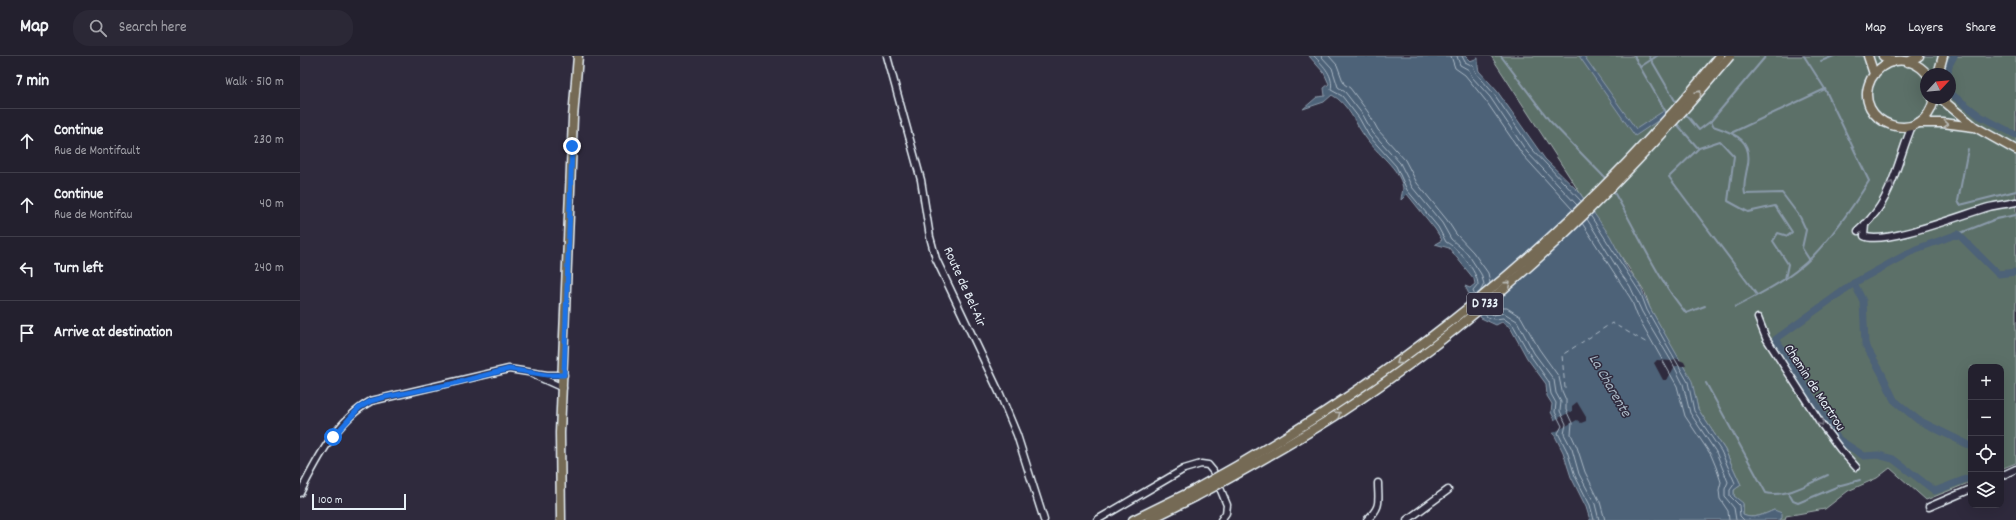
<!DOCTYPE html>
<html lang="en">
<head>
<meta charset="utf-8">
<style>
  body { margin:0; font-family:Dekko,sans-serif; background:#2b2836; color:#f1f3f6 }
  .controls { position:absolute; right:12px; bottom:12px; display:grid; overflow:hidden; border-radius:8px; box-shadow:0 4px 16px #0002 }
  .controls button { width:36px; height:36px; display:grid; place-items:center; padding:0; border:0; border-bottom:1px solid #403e4a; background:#23202e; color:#f1f3f6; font:20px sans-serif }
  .compass { position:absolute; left:1620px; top:12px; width:36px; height:36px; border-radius:50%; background:#23202e; box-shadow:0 4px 16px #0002; rotate:64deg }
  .scale { position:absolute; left:12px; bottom:10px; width:94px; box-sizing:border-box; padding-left:4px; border:2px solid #e8f1f8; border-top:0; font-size:11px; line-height:14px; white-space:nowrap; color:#e8f1f8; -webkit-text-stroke:3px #2f2a3d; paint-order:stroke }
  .stop { position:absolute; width:12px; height:12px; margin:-9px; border:3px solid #1a73e8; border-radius:50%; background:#fff }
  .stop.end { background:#1a73e8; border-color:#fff; box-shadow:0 1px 4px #0008 }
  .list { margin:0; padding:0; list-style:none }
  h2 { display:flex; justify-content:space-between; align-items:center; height:52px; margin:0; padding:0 16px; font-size:17px }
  h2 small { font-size:13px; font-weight:400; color:#a3a3aa }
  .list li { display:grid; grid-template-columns:26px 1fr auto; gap:12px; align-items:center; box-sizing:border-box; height:64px; padding:0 16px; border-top:1px solid #403e4a }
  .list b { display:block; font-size:15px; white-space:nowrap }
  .list p { margin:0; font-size:13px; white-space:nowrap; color:#a3a3aa }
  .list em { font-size:13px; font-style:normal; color:#a3a3aa }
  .icon { flex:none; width:22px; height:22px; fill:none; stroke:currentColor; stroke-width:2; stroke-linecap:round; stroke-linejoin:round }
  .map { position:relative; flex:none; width:1716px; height:464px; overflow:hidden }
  header { display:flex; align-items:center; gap:24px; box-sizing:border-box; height:56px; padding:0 20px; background:#23202e; border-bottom:1px solid #403e4a }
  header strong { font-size:19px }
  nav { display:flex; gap:22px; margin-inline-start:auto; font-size:14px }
  .search { width:280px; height:36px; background:#2b2836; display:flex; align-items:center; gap:10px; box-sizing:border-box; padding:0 14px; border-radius:16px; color:#a3a3aa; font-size:15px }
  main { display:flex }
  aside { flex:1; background:#23202e }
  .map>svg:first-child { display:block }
  .green { fill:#5c6f67; stroke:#a2b0b0; fill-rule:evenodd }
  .water { fill:#4d6278; stroke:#8b9bab }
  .pier { fill:#2f2a3d }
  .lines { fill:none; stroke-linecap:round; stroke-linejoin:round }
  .shore { stroke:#aab8c5; stroke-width:1 }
  .stream { stroke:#8b9bab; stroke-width:2 }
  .canal { stroke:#4d6278; stroke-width:7 }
  .ferry { stroke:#aab8c5; stroke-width:1; stroke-dasharray:5 4; stroke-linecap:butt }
  .minor-casing { stroke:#e8f1f8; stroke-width:9 }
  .major-casing { stroke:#e8f1f8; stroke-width:11 }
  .minor { stroke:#2f2a3d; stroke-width:6 }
  .major { stroke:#756a55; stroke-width:8 }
  .major-bridge-casing { stroke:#e8f1f8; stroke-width:11; stroke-linecap:butt }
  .major-bridge { stroke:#756a55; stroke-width:8 }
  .oneway { stroke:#babbb7 }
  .oneway2 { stroke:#70707e }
  .route { stroke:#1a73e8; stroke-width:5 }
  .labels { text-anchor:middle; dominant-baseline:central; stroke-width:3; stroke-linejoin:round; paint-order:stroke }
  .shield { fill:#2f2a3d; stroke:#b0b5c0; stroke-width:1 }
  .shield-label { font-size:13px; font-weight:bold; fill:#e8f1f8 }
  .street-label { font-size:14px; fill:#e8f1f8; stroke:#2f2a3d }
  .water-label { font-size:15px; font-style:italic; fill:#aab8c5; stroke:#2f2a3d }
</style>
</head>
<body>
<header>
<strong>Map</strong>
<div class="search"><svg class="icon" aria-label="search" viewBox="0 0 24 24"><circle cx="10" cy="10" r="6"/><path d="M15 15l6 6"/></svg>Search here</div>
<nav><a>Map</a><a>Layers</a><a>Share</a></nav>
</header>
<main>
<aside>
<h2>7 min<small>Walk · 510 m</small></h2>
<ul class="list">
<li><svg class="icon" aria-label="ahead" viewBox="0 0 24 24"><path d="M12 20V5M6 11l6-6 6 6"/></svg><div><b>Continue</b><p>Rue de Montifault</p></div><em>230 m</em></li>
<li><svg class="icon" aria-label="ahead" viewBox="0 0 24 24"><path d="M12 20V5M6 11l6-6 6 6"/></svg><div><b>Continue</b><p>Rue de Montifau</p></div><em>40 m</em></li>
<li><svg class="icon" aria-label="left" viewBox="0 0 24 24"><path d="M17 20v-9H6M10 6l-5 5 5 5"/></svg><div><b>Turn left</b></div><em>240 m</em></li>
<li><svg class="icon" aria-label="arrive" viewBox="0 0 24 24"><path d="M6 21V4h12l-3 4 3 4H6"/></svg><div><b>Arrive at destination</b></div></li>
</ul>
</aside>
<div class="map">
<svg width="1716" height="464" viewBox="0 0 1716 464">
  <rect width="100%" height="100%" fill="#2f2a3d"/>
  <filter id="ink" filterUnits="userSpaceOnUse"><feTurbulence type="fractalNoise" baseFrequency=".025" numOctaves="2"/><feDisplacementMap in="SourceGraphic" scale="8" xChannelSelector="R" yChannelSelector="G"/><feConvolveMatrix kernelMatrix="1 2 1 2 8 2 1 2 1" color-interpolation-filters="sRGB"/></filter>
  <g filter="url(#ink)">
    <!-- green -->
    <path class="green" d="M1191 0H1716V407L1701 413V311H1671V426L1626 444 1590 412 1577 422 1548 435 1525 453 1486 460 1485 464H1479L1482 462 1474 454C1465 458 1453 464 1443 459V448L1434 440V434L1441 429 1425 394 1398 353 1391 325 1350 252 1345 237ZM1626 18H1650V42H1626Z"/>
    <!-- water -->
    <g class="water">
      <path d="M1009 0H1165L1170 5 1178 2V11L1179 15 1197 35 1245 103 1279 136 1310 180 1328 214 1337 224 1350 252 1392 325 1398 353 1425 394 1441 429 1434 434V440L1443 447V459C1453 464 1465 458 1474 454L1482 457V462L1479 464H1290L1286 451 1271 421 1263 396 1252 374 1258 370 1251 356 1252 348 1247 340 1246 328 1227 302 1210 271 1202 266 1196 269 1181 262 1165 230 1170 232 1175 228 1174 223 1149 192 1135 188 1142 184 1135 173 1107 138 1101 144C1101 140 1103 135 1103 132 1099 111 1077 98 1066 82 1055 68 1049 48 1032 39L1024 46 1003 53 1017 41 1025 40 1024 32 1029 28 1024 17Z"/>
      <path d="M1279 0H1284L1336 73 1365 54 1368 58 1335 80Z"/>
    </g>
    <!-- pier -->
    <g class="pier">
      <path d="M1375 302 1384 306 1386 310H1375L1367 324H1363L1354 307 1357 304 1372 305Z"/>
      <path d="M1277 346 1286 361V365L1281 367 1277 364 1251 378 1250 374 1255 370 1253 365 1272 355V350Z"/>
    </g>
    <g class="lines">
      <!-- shore -->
      <g class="shore">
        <path d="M1014 0C1024 10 1034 20 1031 34L1042 40 1059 62 1069 80 1096 110 1107 134 1138 171 1146 186C1158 192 1178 216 1178 229L1173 235 1175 240"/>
        <path d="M1021 0 1032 12 1038 31 1045 36 1063 59 1073 77 1100 107 1112 131 1142 167 1151 183 1168 198 1181 218 1184 228 1180 236"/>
        <path d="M1029 0 1037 9 1044 28 1050 32 1068 56 1078 74 1105 104 1117 127 1147 164 1156 178 1173 196 1188 217 1190 227"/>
        <path d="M1151 0 1155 12 1165 19 1186 45 1223 99 1272 153"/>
        <path d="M1157 0 1160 9 1169 14 1172 21 1190 41 1227 96 1277 149"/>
        <path d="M1162 0 1165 6 1173 10 1176 17 1194 38 1231 92 1281 145"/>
        <path d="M1290 159 1341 238 1347 254 1388 326 1394 355 1421 395 1435 427 1430 434V440L1439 449 1440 460 1444 464"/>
        <path d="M1287 163 1321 218 1330 230 1342 256 1373 308 1383 328 1390 357 1416 396 1428 426 1425 433V441L1434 452 1436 464"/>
        <path d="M1282 167 1331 243 1337 259 1377 330 1385 360 1411 399 1416 411 1421 426 1419 434 1420 443 1428 455 1429 464"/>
        <path d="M1192 249 1195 252H1207L1221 261 1239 293 1259 321 1262 335 1266 344V354L1272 367 1271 378 1277 391 1285 416 1300 446 1305 464"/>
        <path d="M1187 253 1193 259 1204 257 1217 265 1234 297 1254 324 1256 337 1261 346 1260 355 1266 368 1264 378 1272 393 1279 418 1295 448 1299 464"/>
        <path d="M1183 256C1188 265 1195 263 1203 262L1213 269 1230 299 1249 326 1251 338 1256 347 1255 356 1262 370 1258 377 1267 395 1275 420 1290 449 1294 464"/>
      </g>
      <!-- stream -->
      <g class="stream">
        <path d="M1201 0 1249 64 1307 124"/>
        <path d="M1334 0 1340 11"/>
        <path d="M1349 0 1377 48"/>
        <path d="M1357 0 1340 11 1366 56"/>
        <path d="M1466 0 1411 65 1413 70C1437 78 1454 85 1447 113 1445 122 1443 129 1445 138L1482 137 1500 161 1506 174 1502 192 1509 203"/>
        <path d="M1521 5 1534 0"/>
        <path d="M1384 56 1399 74 1411 65"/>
        <path d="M1376 67 1398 92"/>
        <path d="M1431 77 1525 33"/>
        <path d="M1668 93 1658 145 1660 149 1716 135"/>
        <path d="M1312 133C1337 174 1355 220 1386 257L1405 250"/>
        <path d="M1658 178 1696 163 1716 159"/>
        <path d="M1457 239 1369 121 1399 92 1420 85 1434 100 1428 145 1448 156 1475 150 1492 176 1488 180 1478 177 1473 185 1488 208 1485 223"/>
        <path d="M1435 251C1462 237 1490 223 1512 201 1534 178 1552 152 1569 125L1525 33 1504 0"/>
        <path d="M1406 327 1466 437C1486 442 1510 427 1528 419"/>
        <path d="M1488 436 1493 445 1498 447 1541 429 1560 424"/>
      </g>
      <!-- canal -->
      <g class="canal">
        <path d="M1648 18 1649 9 1654 0"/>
        <path d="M1650 37 1680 60 1716 79"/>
        <path d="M1554 227 1563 245 1565 288 1582 318 1594 344 1618 364 1671 390"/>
        <path d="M1671 421 1635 435 1593 403 1578 399 1564 400 1538 383 1476 283 1554 227 1616 193 1658 178 1698 218 1716 216"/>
      </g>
      <!-- ferry -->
      <path class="ferry" d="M1265 332 1262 299 1312 267 1349 288"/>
      <!-- minor casing -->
      <g class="minor-casing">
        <g id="minor">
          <path d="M587 0 621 124 630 181 636 203 700 338 717 379 744 464"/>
          <path d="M1565 168 1564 180C1583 190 1664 158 1689 151 1697 149 1707 148 1716 146"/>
          <path d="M1558 175C1562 171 1567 167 1571 162 1592 140 1600 98 1612 70"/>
          <path d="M1458 262 1466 282 1522 369 1540 393 1556 411"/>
          <path d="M232 318 263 332"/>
          <path d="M1701 420 1716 413"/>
          <path d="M0 437C17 403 37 364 71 345L209 313 247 319H264"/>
          <path d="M1629 451 1671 433"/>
          <path d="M797 464 884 413 901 408 908 409 913 415 927 449 926 457 921 464"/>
          <path d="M1067 464C1082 450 1078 445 1078 427"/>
          <path d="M1107 464 1148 434"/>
        </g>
      </g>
      <!-- major casing -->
      <g class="major-casing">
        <g id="major">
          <path d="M1568 0 1574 18"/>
          <path d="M1583 0 1593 6"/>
          <path d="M1608 6 1619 0"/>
          <path d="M1627 18C1619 8 1607 3 1595 5 1585 7 1576 14 1571 23 1549 67 1625 95 1634 42"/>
          <path d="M1638 18 1643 0"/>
          <path d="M1640 42 1675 71 1716 94"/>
          <path d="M1617 67H1643L1674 71"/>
          <path d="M261 464 260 377 273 62 278 0"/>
          <path d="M833 464 892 435"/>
          <path d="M849 464 895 441"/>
        </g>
      </g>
      <!-- minor -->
      <use href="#minor" class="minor"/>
      <!-- major -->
      <use href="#major" class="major"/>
      <!-- major-bridge casing -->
      <g class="major-bridge-casing">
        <g id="major-bridge">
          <path d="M892 435C1094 325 1277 180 1420 0"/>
          <path d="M895 441C943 415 989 389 1035 360 1185 263 1316 137 1430 0"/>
        </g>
      </g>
      <!-- major-bridge -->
      <use href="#major-bridge" class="major-bridge"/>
    </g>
    <!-- one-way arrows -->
    <defs><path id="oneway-chevron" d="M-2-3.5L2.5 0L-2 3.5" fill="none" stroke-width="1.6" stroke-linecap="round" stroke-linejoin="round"/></defs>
    <g class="oneway">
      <use href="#oneway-chevron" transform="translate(1399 37) rotate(-49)"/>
      <use href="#oneway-chevron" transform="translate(1646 68) rotate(5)"/>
      <use href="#oneway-chevron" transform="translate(1208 228) rotate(-41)"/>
      <use href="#oneway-chevron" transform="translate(1099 306) rotate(144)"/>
      <use href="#oneway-chevron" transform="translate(1038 358) rotate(-34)"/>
    </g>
    <g class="oneway2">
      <use href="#oneway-chevron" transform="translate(1591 128) rotate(-66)"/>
      <use href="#oneway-chevron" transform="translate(1521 367) rotate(57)"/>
    </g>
  </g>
  <g class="lines" filter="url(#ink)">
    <!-- route -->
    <path class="route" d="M33 381 59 352 71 345 86 341 151 328 209 313 247 319H264L272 90"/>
  </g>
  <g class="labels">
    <!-- shield labels -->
    <rect class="shield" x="1167" y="237" width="36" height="22" rx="3"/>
    <g class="shield-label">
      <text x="1185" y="248">D 733</text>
    </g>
    <!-- street labels -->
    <g class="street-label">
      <text transform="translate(664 231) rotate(66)">Route de Bel-Air</text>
      <text transform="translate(1514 332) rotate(57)">Chemin de Martrou</text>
    </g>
    <!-- water labels -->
    <g class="water-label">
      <text transform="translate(1309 330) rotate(60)">La Charente</text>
    </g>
  </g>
</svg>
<div class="controls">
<button>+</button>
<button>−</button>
<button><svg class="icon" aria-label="locate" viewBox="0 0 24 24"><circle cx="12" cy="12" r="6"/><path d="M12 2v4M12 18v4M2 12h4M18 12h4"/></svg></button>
<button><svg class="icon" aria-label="layers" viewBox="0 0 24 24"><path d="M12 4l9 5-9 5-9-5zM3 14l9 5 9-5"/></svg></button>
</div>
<svg class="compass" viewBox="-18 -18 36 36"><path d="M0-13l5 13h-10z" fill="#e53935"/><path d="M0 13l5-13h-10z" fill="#a3a3aa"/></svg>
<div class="scale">100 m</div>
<div class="stop" style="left:33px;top:381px"></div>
<div class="stop end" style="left:272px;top:90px"></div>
</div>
</main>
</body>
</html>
